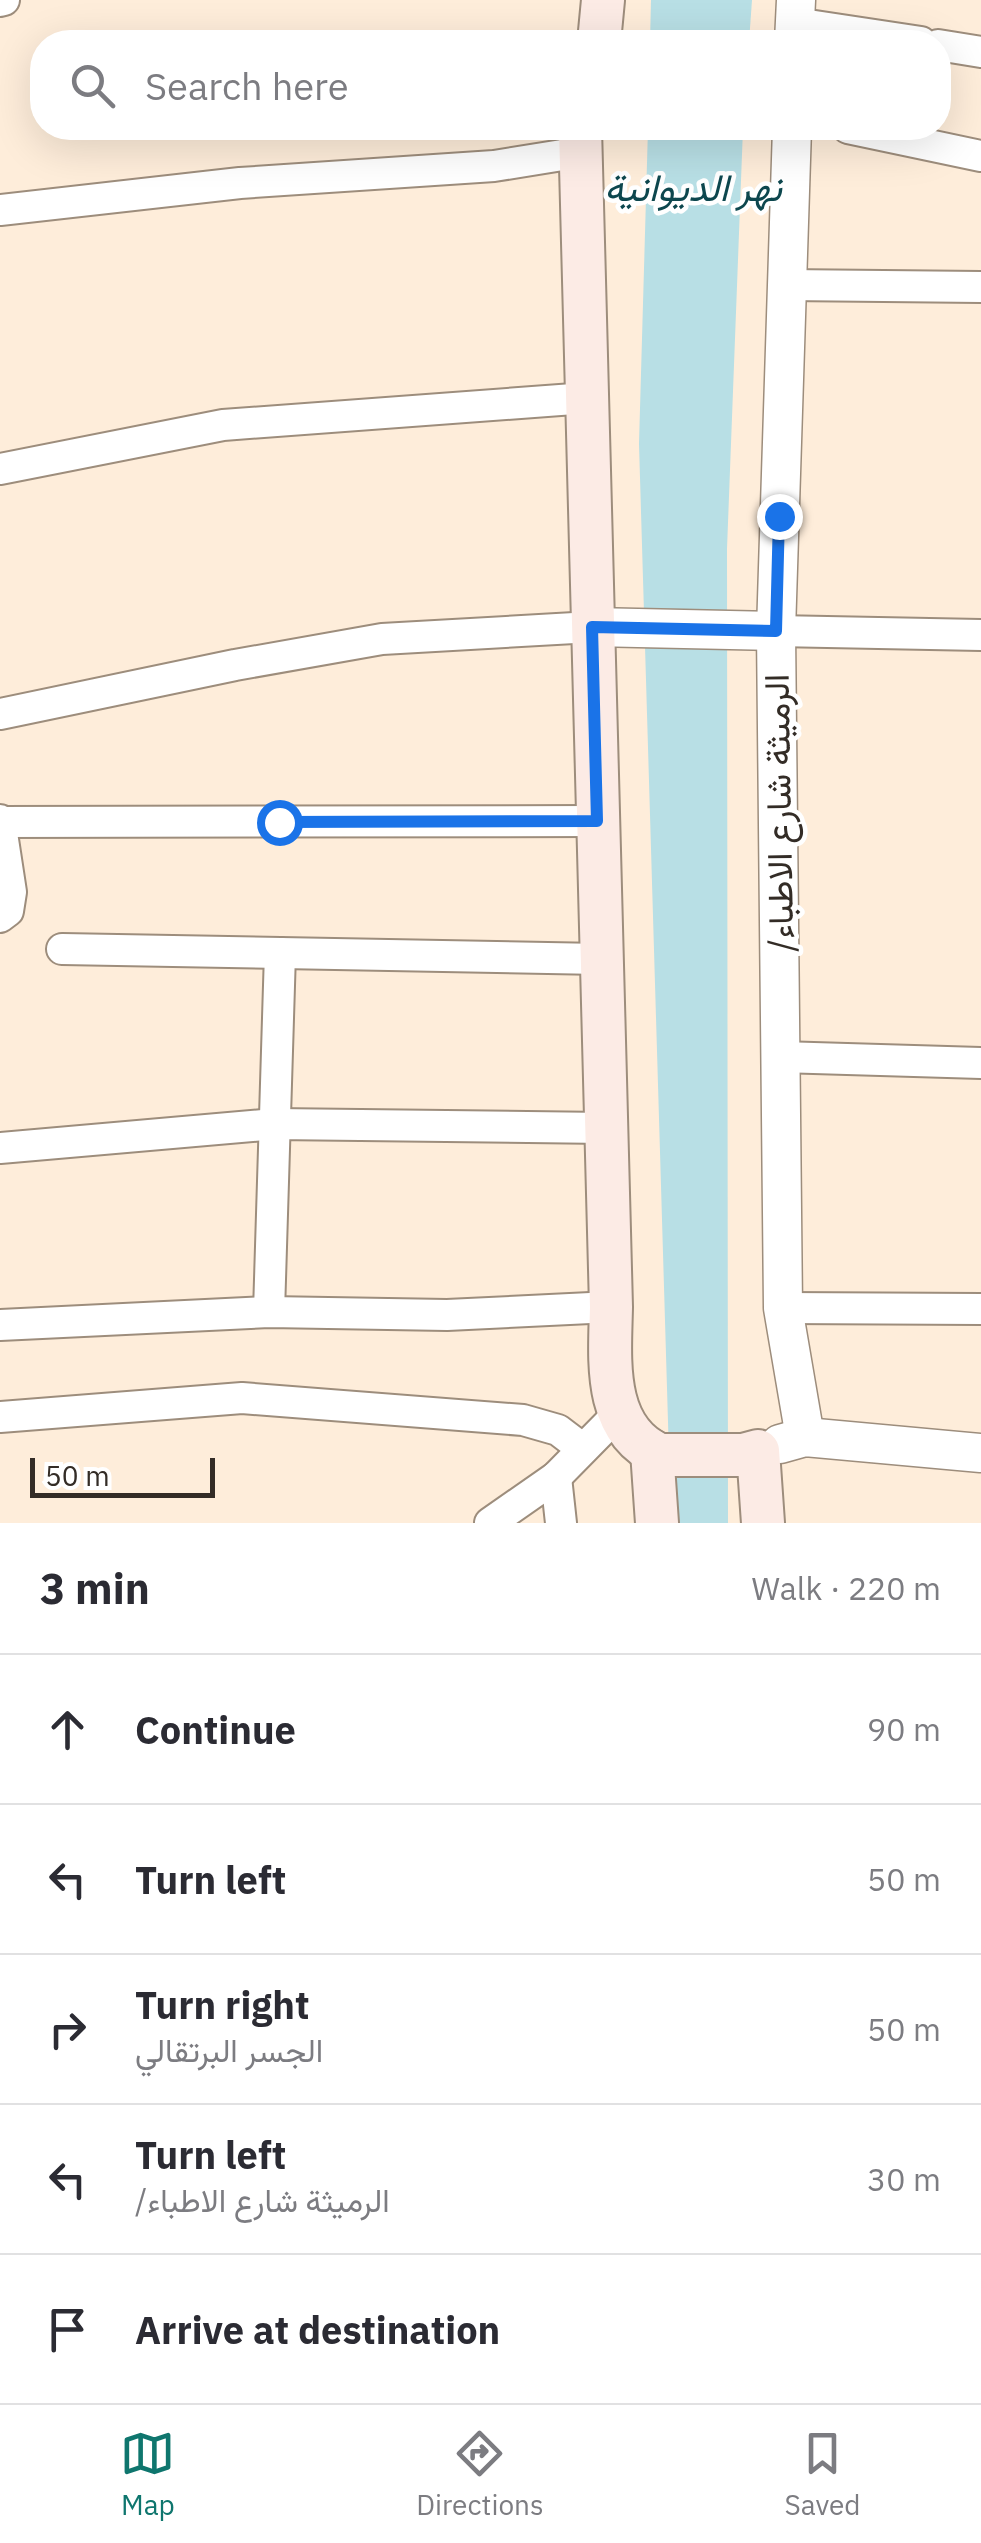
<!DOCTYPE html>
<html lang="en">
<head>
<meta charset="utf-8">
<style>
  body { margin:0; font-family:"IBM Plex Sans",Vazirmatn,sans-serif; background:#f2f2f3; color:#2b2b33 }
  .scale { position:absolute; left:30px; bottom:25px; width:185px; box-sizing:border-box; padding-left:10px; border:5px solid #332c26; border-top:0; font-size:28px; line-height:35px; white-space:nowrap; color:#332c26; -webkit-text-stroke:8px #fff; paint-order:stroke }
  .stop { position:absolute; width:30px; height:30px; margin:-22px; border:8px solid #1a73e8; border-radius:50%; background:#fff }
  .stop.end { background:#1a73e8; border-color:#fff; box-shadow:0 2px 10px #0008 }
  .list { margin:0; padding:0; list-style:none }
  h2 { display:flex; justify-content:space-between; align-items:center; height:130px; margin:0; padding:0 40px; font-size:42px }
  h2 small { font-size:32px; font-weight:400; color:#7c7c81 }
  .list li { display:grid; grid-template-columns:65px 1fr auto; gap:30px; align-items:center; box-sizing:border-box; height:150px; padding:0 40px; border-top:2px solid #e1e1e2 }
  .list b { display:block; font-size:38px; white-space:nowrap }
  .list p { margin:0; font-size:32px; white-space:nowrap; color:#7c7c81 }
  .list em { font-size:32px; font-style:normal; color:#7c7c81 }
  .icon { flex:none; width:55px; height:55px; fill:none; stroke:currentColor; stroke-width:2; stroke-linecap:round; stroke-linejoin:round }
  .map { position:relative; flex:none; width:981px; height:1523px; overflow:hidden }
  .search { position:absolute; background:#fff; box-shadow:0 10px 40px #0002; left:30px; right:30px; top:30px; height:110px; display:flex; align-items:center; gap:25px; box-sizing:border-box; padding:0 35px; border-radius:40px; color:#7c7c81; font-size:38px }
  .sheet { height:880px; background:#fff }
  nav { display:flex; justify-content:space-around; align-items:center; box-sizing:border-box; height:140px; border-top:2px solid #e1e1e2; background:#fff; font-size:28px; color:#7c7c81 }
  nav a { display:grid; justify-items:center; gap:5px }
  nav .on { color:#0f766e }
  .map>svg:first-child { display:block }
  .water { fill:#b8dfe5 }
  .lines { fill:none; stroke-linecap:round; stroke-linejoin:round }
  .minor-casing { stroke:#9d8d7c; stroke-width:34 }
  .tertiary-casing { stroke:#9d8d7c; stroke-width:41 }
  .secondary-casing { stroke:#9d8d7c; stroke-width:46 }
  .minor { stroke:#fff; stroke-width:30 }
  .tertiary { stroke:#fff; stroke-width:38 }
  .secondary { stroke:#fcebe5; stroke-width:42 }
  .route { stroke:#1a73e8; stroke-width:12 }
  .labels { text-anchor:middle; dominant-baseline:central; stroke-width:9; stroke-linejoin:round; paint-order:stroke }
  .street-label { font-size:35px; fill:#332c26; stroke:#fff }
  .water-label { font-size:38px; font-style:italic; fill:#0d474e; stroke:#fff }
</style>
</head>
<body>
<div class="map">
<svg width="981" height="1523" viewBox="0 0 981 1523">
  <rect width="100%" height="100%" fill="#feedda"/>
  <!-- water -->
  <g class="water">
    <path d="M651 0H752L749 42H650Z"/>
    <path d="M648 128H743L727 549 728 1523H671L639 444Z"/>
  </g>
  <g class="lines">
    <!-- minor casing -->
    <g class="minor-casing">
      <g id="minor">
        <path d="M0 1 4 0"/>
        <path d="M795 23 921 42"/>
        <path d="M938 45 981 52"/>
        <path d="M848 128 981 156"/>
        <path d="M0 210 240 183 494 166 581 152"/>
        <path d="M786 285 981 287"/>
        <path d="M0 469 223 425 587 398"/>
        <path d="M776 631 981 635"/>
        <path d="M0 714 235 665 382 639 592 627"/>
        <path d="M0 820 11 892 8 911 0 917"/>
        <path d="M0 822 597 821"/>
        <path d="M62 949 601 959"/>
        <path d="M780 1057 981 1063"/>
        <path d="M0 1148 275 1124 606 1128"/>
        <path d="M783 1308 981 1309"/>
        <path d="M269 1312 280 953"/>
        <path d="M0 1325 269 1312 447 1315 611 1307"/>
        <path d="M0 1417 242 1398 523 1420 558 1430 583 1449"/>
        <path d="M556 1477 561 1523"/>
        <path d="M490 1523 556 1477 618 1414"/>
      </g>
    </g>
    <!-- tertiary casing -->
    <g class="tertiary-casing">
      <g id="tertiary">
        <path d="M794 42 796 0"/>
        <path d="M792 128 776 631 783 1308 805 1437"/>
        <path d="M592 627 776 631"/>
        <path d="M780 1444 805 1437 981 1453"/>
      </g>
    </g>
    <!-- secondary casing -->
    <g class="secondary-casing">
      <g id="secondary">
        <path d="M599 42 603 0"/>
        <path d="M580 128 611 1307C610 1358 602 1430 660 1455H743L758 1451 763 1523"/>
        <path d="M652 1451 657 1523"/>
      </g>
    </g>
    <!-- minor -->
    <use href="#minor" class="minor"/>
    <!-- tertiary -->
    <use href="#tertiary" class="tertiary"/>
    <!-- secondary -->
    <use href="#secondary" class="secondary"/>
  </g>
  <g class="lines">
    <!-- route -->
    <path class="route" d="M279 822 597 821 592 627 776 631 779 516"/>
  </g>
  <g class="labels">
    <!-- street labels -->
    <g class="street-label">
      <text transform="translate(778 813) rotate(-91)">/الرميثة شارع الاطباء</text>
    </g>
    <!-- water labels -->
    <g class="water-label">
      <text x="693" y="186">نهر الديوانية</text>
    </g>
  </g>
</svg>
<div class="scale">50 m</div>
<div class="stop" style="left:279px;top:822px"></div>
<div class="stop end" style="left:779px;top:516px"></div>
<div class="search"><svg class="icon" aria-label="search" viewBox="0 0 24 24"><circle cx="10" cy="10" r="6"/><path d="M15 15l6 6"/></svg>Search here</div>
</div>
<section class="sheet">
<h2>3 min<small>Walk · 220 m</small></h2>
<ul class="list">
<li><svg class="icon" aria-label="ahead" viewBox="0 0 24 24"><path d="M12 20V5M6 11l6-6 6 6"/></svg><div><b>Continue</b></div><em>90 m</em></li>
<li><svg class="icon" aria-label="left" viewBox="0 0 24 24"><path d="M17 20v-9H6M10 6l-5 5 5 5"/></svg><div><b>Turn left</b></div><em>50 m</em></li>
<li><svg class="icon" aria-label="right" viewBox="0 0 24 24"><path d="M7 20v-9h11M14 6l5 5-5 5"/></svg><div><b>Turn right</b><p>الجسر البرتقالي</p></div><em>50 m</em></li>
<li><svg class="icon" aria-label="left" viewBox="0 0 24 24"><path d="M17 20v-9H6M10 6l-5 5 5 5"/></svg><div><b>Turn left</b><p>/الرميثة شارع الاطباء</p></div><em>30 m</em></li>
<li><svg class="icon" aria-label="arrive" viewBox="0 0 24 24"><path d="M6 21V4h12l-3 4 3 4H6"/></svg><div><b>Arrive at destination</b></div></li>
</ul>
</section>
<nav>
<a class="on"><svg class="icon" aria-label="map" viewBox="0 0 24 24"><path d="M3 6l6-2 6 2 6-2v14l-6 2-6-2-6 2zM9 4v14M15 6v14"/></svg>Map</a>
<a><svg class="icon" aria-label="directions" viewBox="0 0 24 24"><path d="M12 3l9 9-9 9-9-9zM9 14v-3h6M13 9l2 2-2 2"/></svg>Directions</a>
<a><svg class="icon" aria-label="saved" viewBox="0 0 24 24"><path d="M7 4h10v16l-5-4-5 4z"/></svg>Saved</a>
</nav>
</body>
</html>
